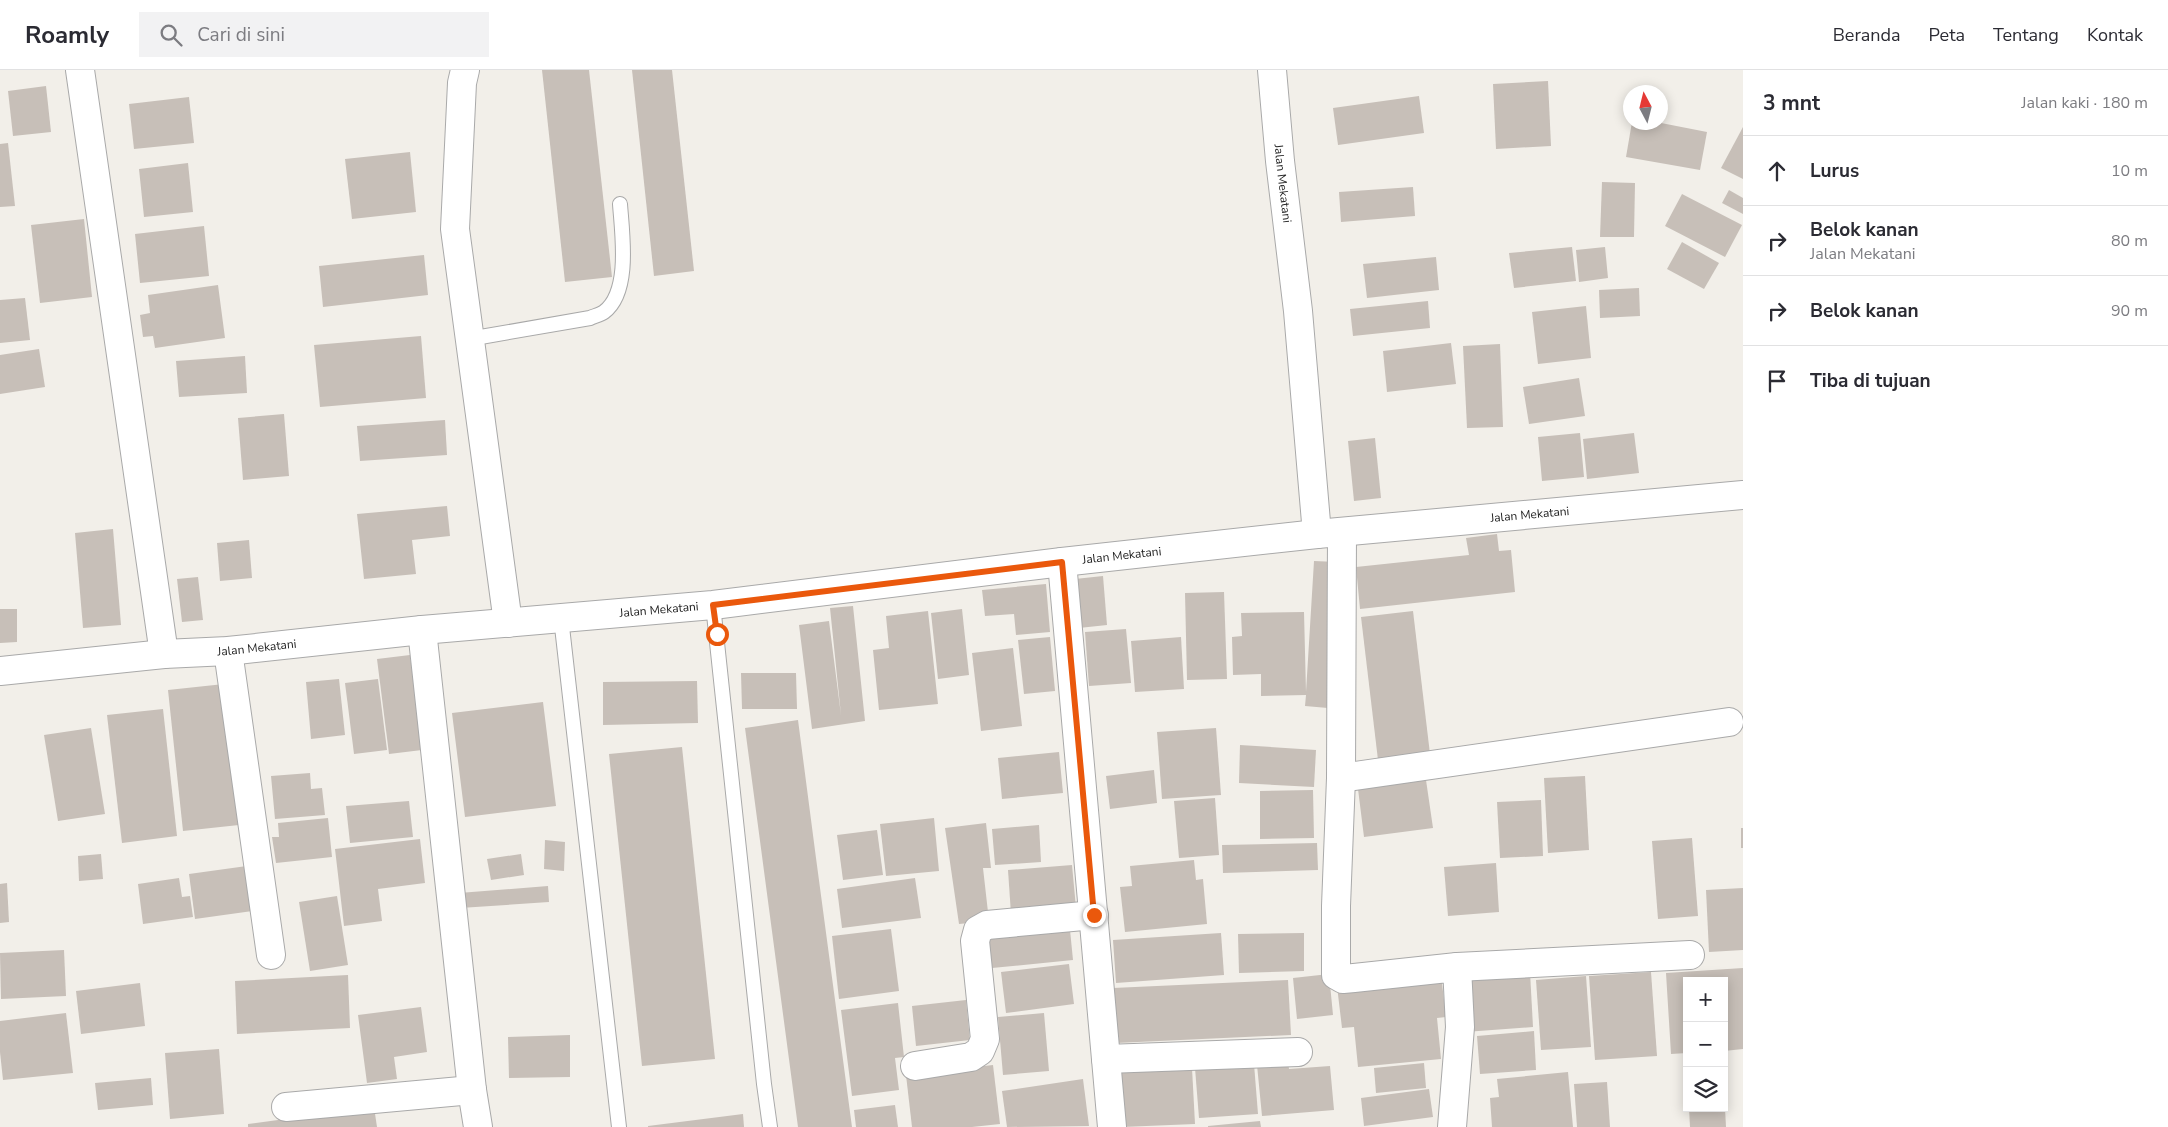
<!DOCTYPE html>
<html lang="id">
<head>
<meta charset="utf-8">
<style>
  body { margin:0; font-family:"Nunito Sans",sans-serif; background:#f2f2f3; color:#2b2b33 }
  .controls { position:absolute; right:15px; bottom:15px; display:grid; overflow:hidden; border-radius:0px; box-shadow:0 2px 12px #0003 }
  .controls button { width:45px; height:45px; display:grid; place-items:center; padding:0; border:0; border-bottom:1px solid #e1e1e2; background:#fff; color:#2b2b33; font:25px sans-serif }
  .compass { position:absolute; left:1623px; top:15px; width:45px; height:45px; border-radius:50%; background:#fff; box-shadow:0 2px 12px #0003; rotate:353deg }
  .stop { position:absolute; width:15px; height:15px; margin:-11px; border:4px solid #ea580c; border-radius:50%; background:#fff }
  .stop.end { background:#ea580c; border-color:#fff; box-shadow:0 1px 5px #0008 }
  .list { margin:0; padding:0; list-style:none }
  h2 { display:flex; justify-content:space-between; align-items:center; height:65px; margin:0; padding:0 20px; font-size:21px }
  h2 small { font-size:16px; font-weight:400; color:#7c7c81 }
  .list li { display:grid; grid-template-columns:32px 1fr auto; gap:15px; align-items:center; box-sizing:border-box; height:70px; padding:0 20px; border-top:1px solid #e1e1e2 }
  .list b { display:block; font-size:19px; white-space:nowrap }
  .list p { margin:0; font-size:16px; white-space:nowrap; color:#7c7c81 }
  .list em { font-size:16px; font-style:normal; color:#7c7c81 }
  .icon { flex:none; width:28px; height:28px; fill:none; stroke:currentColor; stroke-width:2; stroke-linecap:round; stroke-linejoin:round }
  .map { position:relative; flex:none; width:1743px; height:1057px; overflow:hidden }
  header { display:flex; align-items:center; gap:30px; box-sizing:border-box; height:70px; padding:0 25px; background:#fff; border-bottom:1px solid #e1e1e2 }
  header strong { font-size:24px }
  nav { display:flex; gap:28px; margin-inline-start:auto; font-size:18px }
  .search { width:350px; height:45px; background:#f2f2f3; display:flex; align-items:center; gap:12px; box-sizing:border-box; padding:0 18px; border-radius:0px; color:#7c7c81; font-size:19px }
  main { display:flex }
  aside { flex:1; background:#fff }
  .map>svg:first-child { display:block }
  .building { fill:#c7bfb8 }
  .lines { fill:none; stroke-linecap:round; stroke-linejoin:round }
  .lane-casing { stroke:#a9a9a9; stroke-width:16 }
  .street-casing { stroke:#a9a9a9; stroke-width:30 }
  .lane { stroke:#fff; stroke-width:14 }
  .street { stroke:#fff; stroke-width:28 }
  .route { stroke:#ea580c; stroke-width:6 }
  .labels { text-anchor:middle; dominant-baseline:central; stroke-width:4; stroke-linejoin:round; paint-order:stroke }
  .street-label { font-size:12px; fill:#222; stroke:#fff }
</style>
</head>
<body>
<header>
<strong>Roamly</strong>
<div class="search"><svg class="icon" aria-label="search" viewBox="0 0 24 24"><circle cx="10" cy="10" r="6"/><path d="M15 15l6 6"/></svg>Cari di sini</div>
<nav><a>Beranda</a><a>Peta</a><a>Tentang</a><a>Kontak</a></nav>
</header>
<main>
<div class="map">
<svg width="1743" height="1057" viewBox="0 0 1743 1057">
  <rect width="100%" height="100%" fill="#f2efe9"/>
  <!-- building -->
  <g class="building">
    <path d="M542 0H589L612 207 565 212Z"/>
    <path d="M632 0H672L694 201 654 206Z"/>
    <path d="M1548 11 1551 76 1496 79 1493 14Z"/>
    <path d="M46 16 51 62 13 66 8 21Z"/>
    <path d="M1419 26 1424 63 1338 75 1333 38Z"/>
    <path d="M189 27 194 73 134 79 129 34Z"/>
    <path d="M1632 52H1656L1707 62 1700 100 1626 87Z"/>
    <path d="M1743 57V109L1721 98Z"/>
    <path d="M8 73 15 136 0 137V74Z"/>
    <path d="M410 82 416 142 352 149 345 89Z"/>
    <path d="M188 93 193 142 144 147 139 99Z"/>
    <path d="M1602 112 1635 113 1634 167H1600Z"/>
    <path d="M1413 117 1415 146 1341 152 1339 122Z"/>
    <path d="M1729 120 1743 128V144L1722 133Z"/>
    <path d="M1682 124 1742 155 1725 187 1665 156Z"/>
    <path d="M84 149 92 227 40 233 31 155Z"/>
    <path d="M204 156 209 206 140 213 135 164Z"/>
    <path d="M1682 172 1719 193 1704 219 1667 199Z"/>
    <path d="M1572 177 1576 211 1514 218 1509 183Z"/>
    <path d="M1605 177 1608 208 1579 212 1576 180Z"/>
    <path d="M424 185 428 225 323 237 319 196Z"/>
    <path d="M1436 187 1439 220 1367 228 1363 194Z"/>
    <path d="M218 215 225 268 155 278 153 266 143 267 140 245 150 243 148 225Z"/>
    <path d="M1639 218 1640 246 1600 248 1599 220Z"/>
    <path d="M25 228 30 270 0 273V230Z"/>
    <path d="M1428 231 1430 258 1353 266 1350 239Z"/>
    <path d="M1586 236 1591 288 1538 294 1532 242Z"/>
    <path d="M421 266 426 328 320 337 314 275Z"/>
    <path d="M1451 273 1456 314 1387 322 1383 281Z"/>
    <path d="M1500 274 1503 357 1467 358 1463 276Z"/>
    <path d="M39 279 45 317 0 324V285Z"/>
    <path d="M245 286 247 323 179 327 176 291Z"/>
    <path d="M1579 308 1585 346 1529 354 1523 317Z"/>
    <path d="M284 344 289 406 243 410 238 348Z"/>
    <path d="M445 350 447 385 360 391 357 356Z"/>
    <path d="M1580 363 1584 407 1542 411 1538 367Z"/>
    <path d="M1634 363 1639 403 1587 409 1583 369Z"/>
    <path d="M1375 368 1381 428 1354 431 1348 371Z"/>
    <path d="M447 436 450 466 412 470 416 504 364 509 357 444Z"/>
    <path d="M113 459 121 555 83 558 75 463Z"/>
    <path d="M1497 464 1499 481 1511 480 1515 522 1360 539 1356 497 1469 485 1466 468Z"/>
    <path d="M249 470 252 508 220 511 217 473Z"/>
    <path d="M1314 491 1337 492 1328 638 1305 636 1306 625 1261 626V604L1233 605 1232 567 1242 566 1241 543 1304 542 1306 622Z"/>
    <path d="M1103 506 1107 555 1079 558 1075 509Z"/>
    <path d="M198 507 203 550 182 552 177 509Z"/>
    <path d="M1046 514 1050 562 1016 565 1014 544 985 546 982 520Z"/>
    <path d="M1224 522 1227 609 1187 610 1185 523Z"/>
    <path d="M853 536 865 651 812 659 799 555 829 551 841 645 830 538Z"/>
    <path d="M0 539H17V572L0 573Z"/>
    <path d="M962 539 969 605 938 609 931 543Z"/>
    <path d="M928 541 938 634 879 640 873 580 889 578 886 546Z"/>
    <path d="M1413 541 1430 684 1378 690 1361 547Z"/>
    <path d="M1126 559 1131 613 1089 616 1085 562Z"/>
    <path d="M1050 567 1055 621 1024 624 1018 570Z"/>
    <path d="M1181 567 1184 619 1135 622 1131 571Z"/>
    <path d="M1013 578 1022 656 981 661 972 583Z"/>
    <path d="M410 585 422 680 389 684 377 589Z"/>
    <path d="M741 603H796L797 639H742Z"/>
    <path d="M339 609 345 665 311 669 306 612Z"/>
    <path d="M378 609 387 680 354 684 345 613Z"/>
    <path d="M697 611 698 653 603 655V612Z"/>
    <path d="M224 614 239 755 183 761 168 620Z"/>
    <path d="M543 632 556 736 465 747 452 643Z"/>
    <path d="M163 639 177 766 122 773 107 645Z"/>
    <path d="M798 650 816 788 852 1057H798L745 658Z"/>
    <path d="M91 658 105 744 58 751 44 665Z"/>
    <path d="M1216 658 1221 725 1162 729 1157 662Z"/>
    <path d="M1240 675 1316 680 1314 717 1239 713Z"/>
    <path d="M682 677 715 989 642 996 609 684Z"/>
    <path d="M1059 682 1063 723 1002 729 998 688Z"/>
    <path d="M1154 700 1157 733 1110 739 1106 706Z"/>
    <path d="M310 703 311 719 322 718 325 745 275 749 271 706Z"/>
    <path d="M1585 706 1589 780 1548 783 1544 708Z"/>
    <path d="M1426 710 1433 758 1364 767 1358 719Z"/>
    <path d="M1313 720 1314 768 1260 769V721Z"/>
    <path d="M1215 728 1219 785 1179 788 1174 731Z"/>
    <path d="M1541 730 1543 786 1500 788 1497 732Z"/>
    <path d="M409 731 413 767 350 773 346 736Z"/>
    <path d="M328 748 332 787 276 793 272 767H279L278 753Z"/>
    <path d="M934 748 939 801 886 806 880 754Z"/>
    <path d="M986 753 991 798H983L989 851 959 854 945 758Z"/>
    <path d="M1039 755 1041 792 995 795 992 759Z"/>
    <rect x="1741" y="758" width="2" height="20"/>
    <path d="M877 760 883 805 843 810 837 765Z"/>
    <path d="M1692 768 1698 846 1658 849 1652 771Z"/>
    <path d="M420 769 425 813 378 819 382 851 344 856 335 779Z"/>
    <path d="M545 770 565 772 564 801 544 799Z"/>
    <path d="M1317 773 1318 800 1223 803 1222 775Z"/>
    <path d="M101 784 103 809 79 811 78 786Z"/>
    <path d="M521 784 524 805 491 810 487 789Z"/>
    <path d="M1194 790 1196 810 1203 809 1207 854 1125 862 1120 817 1132 816 1130 796Z"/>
    <path d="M1496 793 1499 842 1448 846 1444 797Z"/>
    <path d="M254 795 260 840 195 849 189 804Z"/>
    <path d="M1072 795 1076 838 1011 844 1008 800Z"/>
    <path d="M179 808 182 827 190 826 193 847 143 854 138 814Z"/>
    <path d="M915 808 921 848 842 858 837 819Z"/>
    <path d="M7 813 9 852 0 853V814Z"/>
    <path d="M548 816 549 832 460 838 459 823Z"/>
    <path d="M1743 818V880L1709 882 1706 820Z"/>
    <path d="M337 826 348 895 310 901 299 832Z"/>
    <path d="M1069 850 1073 890 992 898 988 858Z"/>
    <path d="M891 859 899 921 839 929 832 866Z"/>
    <path d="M1221 863 1224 905 1116 913 1113 870Z"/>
    <path d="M1304 863V901L1239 903 1238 864Z"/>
    <path d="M64 880 66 926 1 929 0 883Z"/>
    <path d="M1069 894 1074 934 1006 943 1001 902Z"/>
    <path d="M1743 898V979L1724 981V911H1687V983L1671 984 1666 903Z"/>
    <path d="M1530 902 1533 957 1465 962 1462 906Z"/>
    <path d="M1651 902 1657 986 1595 990 1589 906Z"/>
    <path d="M1329 904 1333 945 1297 949 1293 908Z"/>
    <path d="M348 905 350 958 237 964 235 911Z"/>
    <path d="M1441 905 1446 947 1437 948 1441 989 1358 997 1354 957 1342 958 1337 916Z"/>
    <path d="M1586 906 1591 977 1541 980 1536 910Z"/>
    <path d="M1288 910 1291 965 1116 973 1113 918Z"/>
    <path d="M140 913 145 956 81 964 76 921Z"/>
    <path d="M966 930 970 970 916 976 912 936Z"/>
    <path d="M898 933 904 987 895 988 899 1020 852 1026 841 940Z"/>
    <path d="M421 937 427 982 394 987 397 1009 367 1013 358 945Z"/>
    <path d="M66 943 73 1003 3 1010 0 982V951Z"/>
    <path d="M1044 943 1049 1001 1003 1005 998 947Z"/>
    <path d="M1534 961 1536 1000 1480 1004 1477 966Z"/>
    <path d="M570 965V1007L509 1008 508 967Z"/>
    <path d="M219 979 224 1044 170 1049 165 983Z"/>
    <path d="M1288 992 1289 999 1330 996 1334 1040 1262 1046 1257 995Z"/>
    <path d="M1424 993 1426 1018 1376 1023 1374 998Z"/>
    <path d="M1254 994 1258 1044 1199 1048 1195 998Z"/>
    <path d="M993 995 1000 1054 972 1057H912L906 1005Z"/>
    <path d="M1192 998 1195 1054 1122 1057 1119 1002Z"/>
    <path d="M1568 1002 1573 1057H1492L1490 1028 1499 1027 1497 1009Z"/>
    <path d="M151 1008 153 1035 98 1040 95 1013Z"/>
    <path d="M1083 1009 1089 1056 1007 1057 1002 1021Z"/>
    <path d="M1607 1012 1610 1057H1577L1574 1014Z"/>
    <path d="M1429 1019 1433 1047 1364 1056 1361 1028Z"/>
    <path d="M895 1035 898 1057H856L854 1040Z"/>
    <path d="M374 1037 377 1057H248V1054Z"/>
    <path d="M1689 1038H1725L1726 1057H1690Z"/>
    <path d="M743 1044 744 1057H648V1056Z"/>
    <path d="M1260 1051 1261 1057H1208V1056Z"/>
  </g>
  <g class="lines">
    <!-- lane casing -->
    <g class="lane-casing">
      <g id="lane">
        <path d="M469 269 590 248C594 246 600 245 604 242 631 222 622 163 620 134"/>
        <path d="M713 535 764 1014 770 1057"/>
        <path d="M561 548 619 1057"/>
      </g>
    </g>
    <!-- street casing -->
    <g class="street-casing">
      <g id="street">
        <path d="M80 0 164 584"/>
        <path d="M465 0 462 13 455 159 508 553"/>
        <path id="s1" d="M1272 0 1280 91 1298 241 1317 464"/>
        <path d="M1342 462 1341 708 1336 836V905L1343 909 1354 908 1457 897 1460 957 1452 1057"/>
        <path d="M1062 492 1112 1057"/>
        <path d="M422 560 472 1020 478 1057"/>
        <path d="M228 581 271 885"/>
        <path id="s2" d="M0 601 164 584 228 581 422 560 713 535 1062 492 1317 464 1743 425"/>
        <path d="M1341 708 1729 652"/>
        <path d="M1457 897 1690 885"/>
        <path d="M1106 989 1298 982"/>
        <path d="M915 996 971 987 980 981 985 969 975 871 978 860 987 855 1094 845"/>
        <path d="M286 1037 472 1020"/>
      </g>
    </g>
    <!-- lane -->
    <use href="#lane" class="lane"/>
    <!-- street -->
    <use href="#street" class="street"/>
  </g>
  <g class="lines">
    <!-- route -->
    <path class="route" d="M717 564 713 535 1062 492 1094 845"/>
  </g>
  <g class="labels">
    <!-- street labels -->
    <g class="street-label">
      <text stroke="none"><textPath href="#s1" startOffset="114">Jalan Mekatani</textPath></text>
      <text stroke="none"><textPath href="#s2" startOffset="1538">Jalan Mekatani</textPath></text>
      <text stroke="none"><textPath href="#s2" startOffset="1128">Jalan Mekatani</textPath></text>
      <text stroke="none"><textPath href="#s2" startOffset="662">Jalan Mekatani</textPath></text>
      <text stroke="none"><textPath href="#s2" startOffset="258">Jalan Mekatani</textPath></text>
    </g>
  </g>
</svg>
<div class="controls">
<button>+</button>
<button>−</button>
<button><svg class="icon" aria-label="layers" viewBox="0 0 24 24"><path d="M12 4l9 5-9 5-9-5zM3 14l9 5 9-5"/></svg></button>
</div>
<svg class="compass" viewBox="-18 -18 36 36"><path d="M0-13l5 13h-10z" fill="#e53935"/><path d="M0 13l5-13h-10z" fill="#7c7c81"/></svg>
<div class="stop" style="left:717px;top:564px"></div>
<div class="stop end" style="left:1094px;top:845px"></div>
</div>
<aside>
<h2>3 mnt<small>Jalan kaki · 180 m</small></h2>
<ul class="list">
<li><svg class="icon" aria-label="ahead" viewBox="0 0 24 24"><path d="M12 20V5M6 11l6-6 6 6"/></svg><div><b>Lurus</b></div><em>10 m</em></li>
<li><svg class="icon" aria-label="right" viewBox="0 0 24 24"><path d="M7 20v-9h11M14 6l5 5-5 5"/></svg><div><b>Belok kanan</b><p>Jalan Mekatani</p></div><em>80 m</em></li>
<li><svg class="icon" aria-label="right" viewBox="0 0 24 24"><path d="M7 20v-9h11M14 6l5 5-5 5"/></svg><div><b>Belok kanan</b></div><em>90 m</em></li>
<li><svg class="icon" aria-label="arrive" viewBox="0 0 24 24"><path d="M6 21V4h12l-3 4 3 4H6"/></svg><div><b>Tiba di tujuan</b></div></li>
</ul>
</aside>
</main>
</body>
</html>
